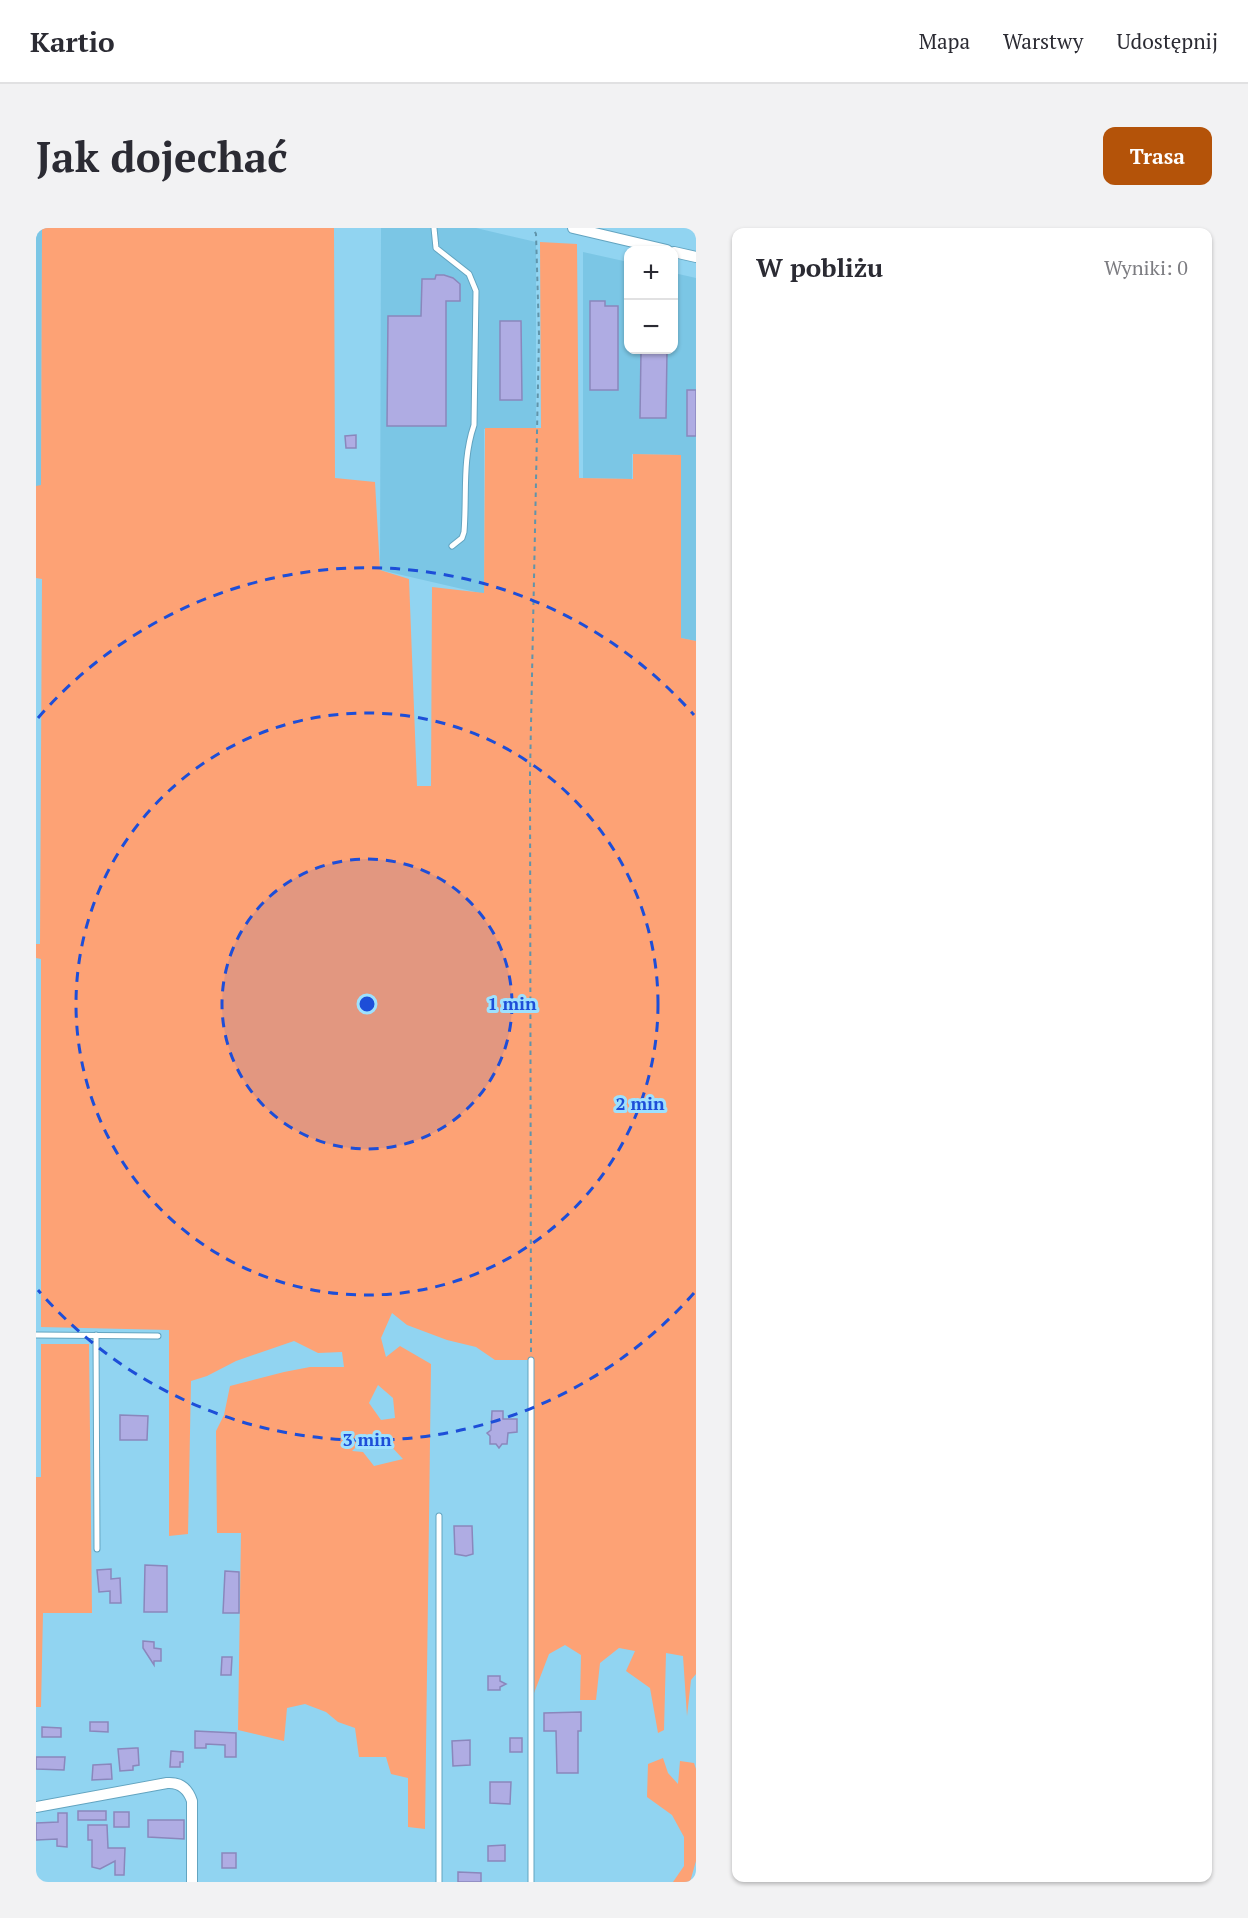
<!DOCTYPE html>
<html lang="pl">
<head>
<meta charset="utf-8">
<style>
  body { margin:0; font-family:"PT Serif",serif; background:#f2f2f3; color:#2b2b33 }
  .controls { position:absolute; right:18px; top:18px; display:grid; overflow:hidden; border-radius:12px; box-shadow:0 2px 4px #0004 }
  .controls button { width:54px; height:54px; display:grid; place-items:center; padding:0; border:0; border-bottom:2px solid #e1e1e2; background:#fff; color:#2b2b33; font:30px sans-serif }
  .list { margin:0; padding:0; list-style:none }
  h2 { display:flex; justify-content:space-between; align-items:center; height:78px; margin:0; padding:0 24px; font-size:26px }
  h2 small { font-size:20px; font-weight:400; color:#7c7c81 }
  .map { position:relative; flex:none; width:660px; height:1654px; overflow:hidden; border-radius:12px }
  header { display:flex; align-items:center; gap:36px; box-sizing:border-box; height:84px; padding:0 30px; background:#fff; border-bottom:2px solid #e1e1e2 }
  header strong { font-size:28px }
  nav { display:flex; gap:33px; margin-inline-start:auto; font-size:21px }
  .intro { display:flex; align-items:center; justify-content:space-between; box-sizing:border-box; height:144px; padding:0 36px }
  h1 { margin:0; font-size:42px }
  .button { padding:15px 27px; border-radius:12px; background:#b45309; color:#fff; font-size:21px; font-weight:700 }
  main { display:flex; gap:36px; padding:0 36px }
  aside { flex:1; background:#fff; border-radius:12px; box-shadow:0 2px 4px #0004 }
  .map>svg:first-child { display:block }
  .built { fill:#7bc6e5 }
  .green { fill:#fda275; fill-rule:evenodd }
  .building { fill:#aface3; stroke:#8a87bc; stroke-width:1.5 }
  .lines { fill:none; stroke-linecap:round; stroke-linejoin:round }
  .service-casing { stroke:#63a4c0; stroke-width:7 }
  .minor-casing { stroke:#63a4c0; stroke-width:12 }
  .path { stroke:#6094aa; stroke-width:2; stroke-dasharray:4.5 4.5; stroke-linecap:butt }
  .service { stroke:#fff; stroke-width:5 }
  .minor { stroke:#fff; stroke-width:10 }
  .ring { fill:none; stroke:#1d4ed8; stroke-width:3; stroke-dasharray:10 8 }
  .centre { fill:#1d4ed8; stroke:#9ee1fe; stroke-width:3 }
  .ring-label { font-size:18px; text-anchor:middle; font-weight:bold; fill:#1d4ed8; stroke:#9ee1fe; stroke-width:6; stroke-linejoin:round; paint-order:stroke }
</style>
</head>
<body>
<header>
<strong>Kartio</strong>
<nav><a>Mapa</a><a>Warstwy</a><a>Udostępnij</a></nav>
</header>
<div class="intro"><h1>Jak dojechać</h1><a class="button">Trasa</a></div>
<main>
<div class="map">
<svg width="660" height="1654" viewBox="0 0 660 1654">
  <rect width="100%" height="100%" fill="#91d4f1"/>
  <!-- built -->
  <g class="built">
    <path d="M0 0H6L5 258H0Z"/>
    <path d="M345 0H440L500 14V200L448 201V366L344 342Z"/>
    <path d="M547 24 592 34V122H638V45L660 50V413L645 410V227L596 226V251L547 250Z"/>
  </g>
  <!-- green -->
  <g class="green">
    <path d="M6 0H298L299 250 339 254 344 342 373 351 381 558H395L396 359 448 365 449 200H505L504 14 541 16 543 250 597 251V226L645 227V410L660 413V1446L655 1452 651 1488 647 1428 630 1425 628 1502 622 1505 614 1460 590 1443 599 1423 583 1420 564 1435 560 1472H544L545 1427 529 1417 513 1426 495 1473V1132H459L440 1119 411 1112 371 1097 356 1085 345 1110 350 1129 364 1118 395 1136 389 1601 372 1599V1550L355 1546 350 1529H323L319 1500 302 1494 290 1484 269 1476 251 1480 248 1513 202 1502 205 1305H181L180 1203 188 1187 194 1158 248 1144 274 1139H308L306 1124 282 1125 258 1113 200 1133 171 1148 155 1153 152 1306 133 1308V1102L5 1099V731L0 730V716H4L6 351 0 350V258L5 257ZM342 1157 357 1170 359 1190 345 1192 333 1175ZM329 1210 353 1216 367 1231 338 1238 327 1224 316 1223Z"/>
    <path d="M5 1116H53L56 1385H7L5 1479H0V1249H5Z"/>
    <path d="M627 1530 632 1545 642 1556 644 1533 658 1535 660 1541V1633L654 1654H637L648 1638V1609L636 1587 611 1569 612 1536Z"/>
  </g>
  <!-- building -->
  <g class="building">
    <path d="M400 47H408L417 50 424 56V73H410V198H351L352 88H385L386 51H399Z"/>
    <path d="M554 73H569V78H582V162H554Z"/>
    <path d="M464 93H485L486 172H464Z"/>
    <path d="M605 123H631L630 190H604Z"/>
    <rect x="651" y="162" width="9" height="46"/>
    <path d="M320 207V220H310L309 208Z"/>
    <path d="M456 1183H467V1191H481V1204L472 1205 471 1216H466L463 1220 460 1216H454V1208L451 1205 455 1202Z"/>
    <path d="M84 1187 112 1188 111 1212H84Z"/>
    <path d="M418 1298H436L437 1326 430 1328 419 1326Z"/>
    <path d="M109 1337 131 1338V1384H108Z"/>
    <path d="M75 1341V1351L84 1350 85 1375H74V1363L63 1364 61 1342Z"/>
    <path d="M189 1343 203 1344V1385H187Z"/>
    <path d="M107 1413 118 1414V1420L125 1421V1433H118V1437L107 1420Z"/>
    <path d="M186 1429H196L195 1447H185Z"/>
    <path d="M452 1448H464V1453L470 1456 464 1459V1462H452Z"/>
    <path d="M545 1484V1503H542V1545H521L520 1503H508V1485Z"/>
    <path d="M54 1494H72V1504L54 1503Z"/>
    <path d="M6 1499 25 1500V1509H6Z"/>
    <path d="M159 1503 200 1505V1529H189V1517L170 1516V1520H159Z"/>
    <rect x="474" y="1510" width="12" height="14"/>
    <path d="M434 1512V1537L417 1538 416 1513Z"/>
    <path d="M100 1520H102L103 1537 97 1538V1542L84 1543 82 1521Z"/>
    <path d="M135 1523 147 1524V1534H144V1539H134Z"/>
    <path d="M0 1529H29L28 1542 0 1541Z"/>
    <path d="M75 1536 76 1551 56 1552 57 1537Z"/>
    <path d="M454 1554H475L474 1576 454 1575Z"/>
    <rect x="42" y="1583" width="28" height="9"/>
    <rect x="78" y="1584" width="15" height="15"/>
    <path d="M22 1585H31V1619L21 1618V1611L0 1612V1595L22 1594Z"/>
    <path d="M112 1592H148V1611L112 1609Z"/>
    <path d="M52 1597H71L72 1620H89L88 1647H79V1633L64 1641 56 1639V1612H52Z"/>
    <path d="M469 1617V1633H452V1618Z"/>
    <rect x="186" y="1625" width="14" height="15"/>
    <path d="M422 1644 445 1645V1654H422Z"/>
  </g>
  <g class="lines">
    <!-- service casing -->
    <g class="service-casing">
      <g id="service">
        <path d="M398 0 400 20 433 46 440 63 438 197C426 232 431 266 428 304L426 310 416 318"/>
        <path d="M0 1107 122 1108"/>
        <path d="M60 1107 61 1321"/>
        <path d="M495 1132V1654"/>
        <path d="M403 1654V1288"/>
      </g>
    </g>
    <!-- minor casing -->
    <g class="minor-casing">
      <g id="minor">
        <path d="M537 0 631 22"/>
        <path d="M638 24 660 29"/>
        <path d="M0 1579 131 1555C144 1554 152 1561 156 1573V1654"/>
      </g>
    </g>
    <!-- path -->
    <path class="path" d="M495 1124 494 545 503 107 500 6 497 0"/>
    <!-- service -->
    <use href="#service" class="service"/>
    <!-- minor -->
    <use href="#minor" class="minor"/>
  </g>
  <!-- distance rings -->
  <circle cx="331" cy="776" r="145" fill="#1d4ed8" fill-opacity=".12"/>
  <g class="ring">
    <circle cx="331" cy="776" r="145"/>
    <circle cx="331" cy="776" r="291"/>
    <path d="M658 1065A436 436 0 0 1 2 1062M2 490A436 436 0 0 1 658 487"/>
  </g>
  <circle cx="331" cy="776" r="9" class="centre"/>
  <g class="ring-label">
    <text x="476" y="782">1 min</text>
    <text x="604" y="882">2 min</text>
    <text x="331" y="1218">3 min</text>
  </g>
</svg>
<div class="controls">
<button>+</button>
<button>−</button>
</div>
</div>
<aside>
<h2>W pobliżu<small>Wyniki: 0</small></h2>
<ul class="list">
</ul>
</aside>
</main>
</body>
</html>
